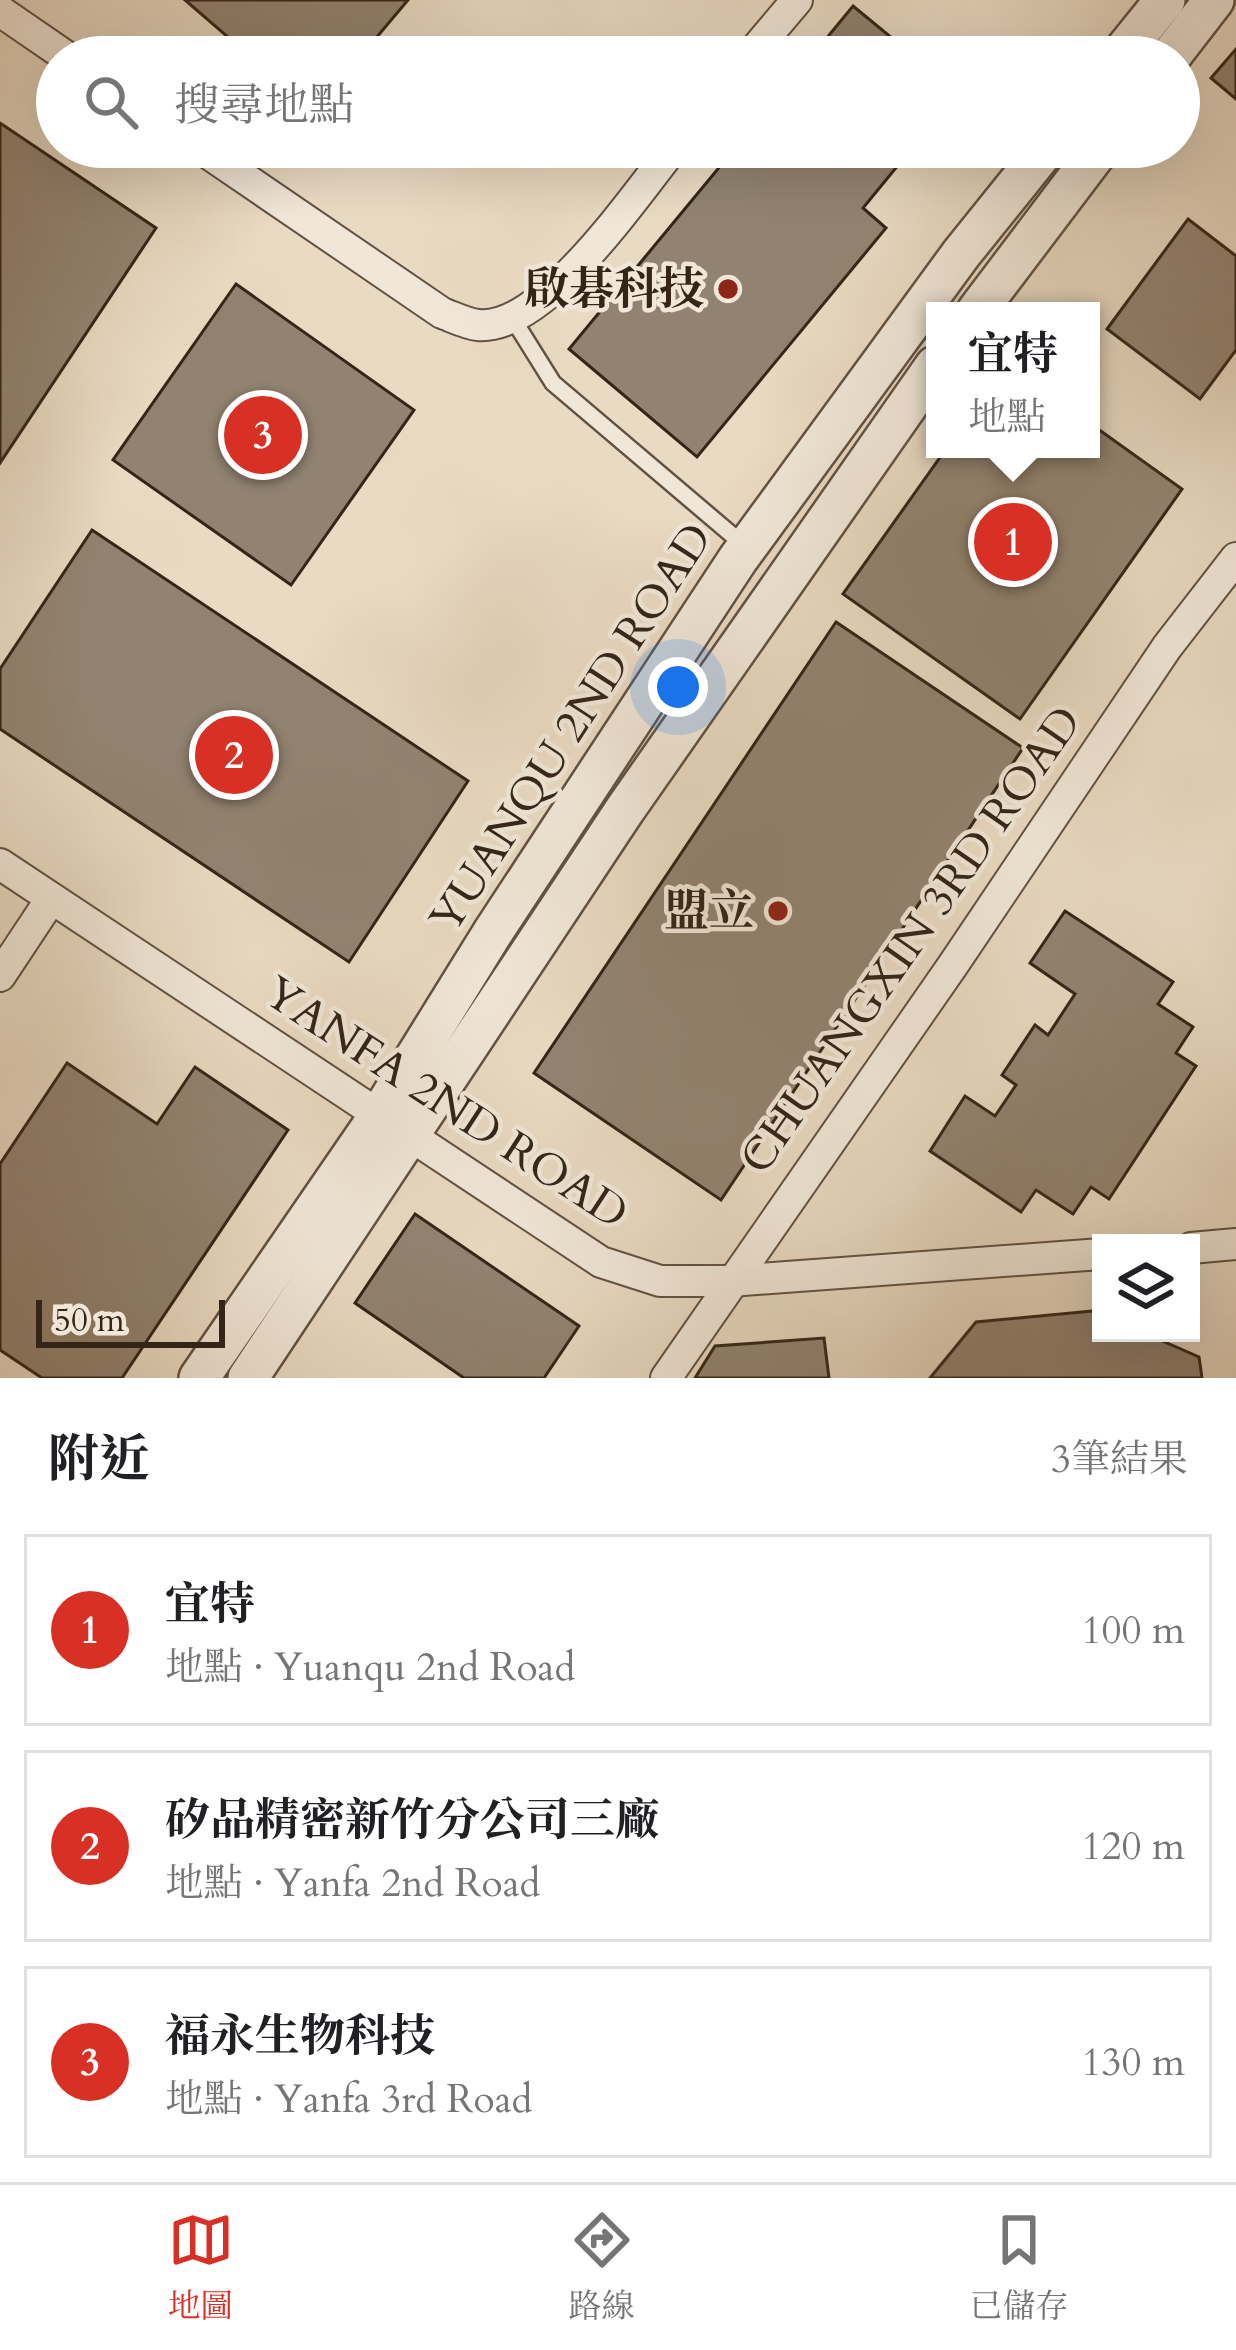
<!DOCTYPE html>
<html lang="zh-TW">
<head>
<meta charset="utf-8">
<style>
  body { margin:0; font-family:Cardo,"Noto Serif TC",serif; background:#f2f2f2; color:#202124 }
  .controls { position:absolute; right:36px; bottom:36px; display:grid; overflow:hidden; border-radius:0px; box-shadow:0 12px 48px #0002 }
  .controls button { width:108px; height:108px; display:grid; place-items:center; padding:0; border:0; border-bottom:3px solid #e0e0e0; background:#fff; color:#202124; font:60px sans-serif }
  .scale { position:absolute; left:36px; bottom:30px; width:189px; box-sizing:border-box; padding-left:12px; border:6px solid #342518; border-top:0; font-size:33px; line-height:42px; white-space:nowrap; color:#342518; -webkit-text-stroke:9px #f1e7d8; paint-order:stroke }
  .you { position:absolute; left:678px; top:687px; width:42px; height:42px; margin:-30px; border:9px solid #fff; border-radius:50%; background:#1a73e8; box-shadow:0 0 0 18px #1a73e833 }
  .badge { display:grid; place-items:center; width:78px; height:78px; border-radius:50%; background:#d93025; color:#fff; font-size:39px; font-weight:700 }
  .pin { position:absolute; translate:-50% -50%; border:6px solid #fff; box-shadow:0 3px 12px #0006 }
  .popup { position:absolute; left:926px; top:302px; width:174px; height:156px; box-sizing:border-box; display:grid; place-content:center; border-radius:0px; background:#fff; filter:drop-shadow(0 3px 9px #0005); font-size:39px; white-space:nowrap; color:#757577 }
  .popup b { font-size:45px; color:#202124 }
  .popup::after { content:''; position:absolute; left:50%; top:100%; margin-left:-24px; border:24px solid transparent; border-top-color:#fff }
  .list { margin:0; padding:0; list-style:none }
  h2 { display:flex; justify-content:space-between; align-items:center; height:156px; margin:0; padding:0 48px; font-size:51px }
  h2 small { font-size:39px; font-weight:400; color:#757577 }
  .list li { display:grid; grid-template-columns:78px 1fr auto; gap:36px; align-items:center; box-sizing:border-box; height:192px; margin:0 24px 24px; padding:0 24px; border:3px solid #e0e0e0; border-radius:0px }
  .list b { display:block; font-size:45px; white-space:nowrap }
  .list p { margin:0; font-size:39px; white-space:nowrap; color:#757577 }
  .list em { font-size:39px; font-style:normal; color:#757577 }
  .icon { flex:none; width:66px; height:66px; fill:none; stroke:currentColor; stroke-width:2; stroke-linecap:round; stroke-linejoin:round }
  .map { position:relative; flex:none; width:1236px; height:1378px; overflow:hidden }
  .search { position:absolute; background:#fff; box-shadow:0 12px 48px #0002; left:36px; right:36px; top:36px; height:132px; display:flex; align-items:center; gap:30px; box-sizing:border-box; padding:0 42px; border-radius:66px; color:#757577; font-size:45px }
  .sheet { height:804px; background:#fff }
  nav { display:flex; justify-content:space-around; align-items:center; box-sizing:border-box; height:168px; border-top:3px solid #e0e0e0; background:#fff; font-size:33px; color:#757577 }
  nav a { display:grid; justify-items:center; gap:6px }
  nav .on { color:#d93025 }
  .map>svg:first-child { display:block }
  .building { fill:#928371; stroke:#342518; stroke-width:3 }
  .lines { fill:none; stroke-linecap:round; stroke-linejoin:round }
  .service-casing { stroke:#615243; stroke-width:20 }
  .minor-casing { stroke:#615243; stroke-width:34 }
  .tertiary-casing { stroke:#615243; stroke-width:44 }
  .service { stroke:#f1e7d8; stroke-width:15 }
  .minor { stroke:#f1e7d8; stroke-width:30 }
  .tertiary { stroke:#f1e7d8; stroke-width:39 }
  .poi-dot { fill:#8f2418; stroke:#f1e7d8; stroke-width:4.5 }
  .labels { text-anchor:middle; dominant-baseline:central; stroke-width:9; stroke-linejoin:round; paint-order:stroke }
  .poi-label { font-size:45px; font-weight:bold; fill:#342518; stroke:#f1e7d8; text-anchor:end }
  .street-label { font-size:45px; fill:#342518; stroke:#f1e7d8 }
</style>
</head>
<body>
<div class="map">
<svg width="1236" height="1378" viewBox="0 0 1236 1378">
  <rect width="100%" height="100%" fill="#e9dac3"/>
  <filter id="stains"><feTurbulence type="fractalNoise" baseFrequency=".00167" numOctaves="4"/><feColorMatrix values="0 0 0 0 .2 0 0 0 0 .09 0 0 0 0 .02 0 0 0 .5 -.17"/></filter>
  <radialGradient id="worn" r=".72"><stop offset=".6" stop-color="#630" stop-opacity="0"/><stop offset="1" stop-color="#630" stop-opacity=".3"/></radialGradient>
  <!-- building -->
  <g class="building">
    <path d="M185 0H408L360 57H251Z"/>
    <path d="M853 6 915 57H811Z"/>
    <path d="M1236 49V99L1211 78Z"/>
    <path d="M0 123 156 228 0 463Z"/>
    <path d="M736 147H913L863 208 886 228 697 457 569 349Z"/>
    <path d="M1188 219 1236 256V350L1200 399 1107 329Z"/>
    <path d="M236 284 414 410 291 585 113 460Z"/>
    <path d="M1091 424 1182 489 1020 719 843 594 946 449H1091Z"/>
    <path d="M92 530 468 781 349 962 0 729V669Z"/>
    <path d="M836 622 1023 748 721 1200 534 1073Z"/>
    <path d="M1065 911 1173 982 1158 1004 1193 1027 1176 1053 1196 1066 1109 1199 1091 1187 1073 1214 1036 1190 1021 1212 930 1151 965 1096 995 1116 1016 1085 1002 1075 1035 1025 1048 1035 1075 994 1030 963Z"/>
    <path d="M67 1063 157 1124 195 1067 288 1130 122 1378H42L0 1350V1164Z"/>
    <path d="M415 1214 579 1326 544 1378H464L355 1303Z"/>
    <path d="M1092 1311 1101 1315V1333H1144L1199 1357 1202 1378H930L976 1322Z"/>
    <path d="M824 1338 829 1378H695L715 1346Z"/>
  </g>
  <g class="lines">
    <!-- service casing -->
    <g class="service-casing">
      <path id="service" d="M513 319 553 383 745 546"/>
    </g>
    <!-- minor casing -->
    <g class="minor-casing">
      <g id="minor">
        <path d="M0 11 67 57"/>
        <path d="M749 57 797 0"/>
        <path d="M199 147 442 313C453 317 467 324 478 325 544 331 635 195 674 147"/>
        <path d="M0 864 601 1262 660 1281H730L1101 1254"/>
        <path d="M0 976 51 899"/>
        <path d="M1191 1248 1236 1244"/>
        <path d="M666 1378 953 965 1167 647 1236 558"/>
      </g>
    </g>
    <!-- tertiary casing -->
    <g class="tertiary-casing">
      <g id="tertiary">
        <path d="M1119 57 1165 0"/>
        <path d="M1170 57 1214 0"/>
        <path d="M977 311 1101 147"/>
        <path d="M199 1378 379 1116 493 932 738 559 961 254 1047 147"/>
        <path d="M248 1378 624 811 935 366"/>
      </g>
    </g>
    <!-- service -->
    <use href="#service" class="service"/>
    <!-- minor -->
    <use href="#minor" class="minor"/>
    <!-- tertiary -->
    <use href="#tertiary" class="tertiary"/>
  </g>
  <!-- markers -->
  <g class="poi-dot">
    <circle cx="728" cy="289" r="12"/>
    <circle cx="778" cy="911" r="12"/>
  </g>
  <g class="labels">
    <!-- poi labels -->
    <g class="poi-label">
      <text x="704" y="289">啟碁科技</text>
      <text x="754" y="911">盟立</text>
    </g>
    <!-- street labels -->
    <g class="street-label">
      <text transform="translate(571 728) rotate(-57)">YUANQU 2ND ROAD</text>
      <text transform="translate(911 940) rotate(-55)">CHUANGXIN 3RD ROAD</text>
      <text transform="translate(446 1103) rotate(33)">YANFA 2ND ROAD</text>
    </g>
  </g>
  <rect width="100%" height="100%" filter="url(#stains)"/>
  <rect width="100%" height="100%" fill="url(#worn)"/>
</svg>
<div class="controls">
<button><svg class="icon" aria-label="layers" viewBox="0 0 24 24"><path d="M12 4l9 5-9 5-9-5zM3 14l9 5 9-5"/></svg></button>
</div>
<div class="scale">50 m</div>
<div class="you"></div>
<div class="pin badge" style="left:1013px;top:542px">1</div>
<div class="popup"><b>宜特</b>地點</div>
<div class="pin badge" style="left:234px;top:755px">2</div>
<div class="pin badge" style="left:263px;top:435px">3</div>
<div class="search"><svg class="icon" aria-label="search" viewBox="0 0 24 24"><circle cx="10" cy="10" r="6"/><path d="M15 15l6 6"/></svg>搜尋地點</div>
</div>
<section class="sheet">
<h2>附近<small>3筆結果</small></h2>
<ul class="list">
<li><span class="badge">1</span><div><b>宜特</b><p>地點 · Yuanqu 2nd Road</p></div><em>100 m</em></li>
<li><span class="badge">2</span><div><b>矽品精密新竹分公司三廠</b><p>地點 · Yanfa 2nd Road</p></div><em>120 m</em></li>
<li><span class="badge">3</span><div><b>福永生物科技</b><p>地點 · Yanfa 3rd Road</p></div><em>130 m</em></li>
</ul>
</section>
<nav>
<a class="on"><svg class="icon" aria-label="map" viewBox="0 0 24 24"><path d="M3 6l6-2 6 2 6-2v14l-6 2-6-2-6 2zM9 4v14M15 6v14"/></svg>地圖</a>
<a><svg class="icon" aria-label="directions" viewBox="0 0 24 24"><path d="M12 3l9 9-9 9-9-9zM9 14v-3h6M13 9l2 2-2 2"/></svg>路線</a>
<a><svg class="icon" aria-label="saved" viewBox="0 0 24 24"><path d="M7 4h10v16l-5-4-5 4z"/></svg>已儲存</a>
</nav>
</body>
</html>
